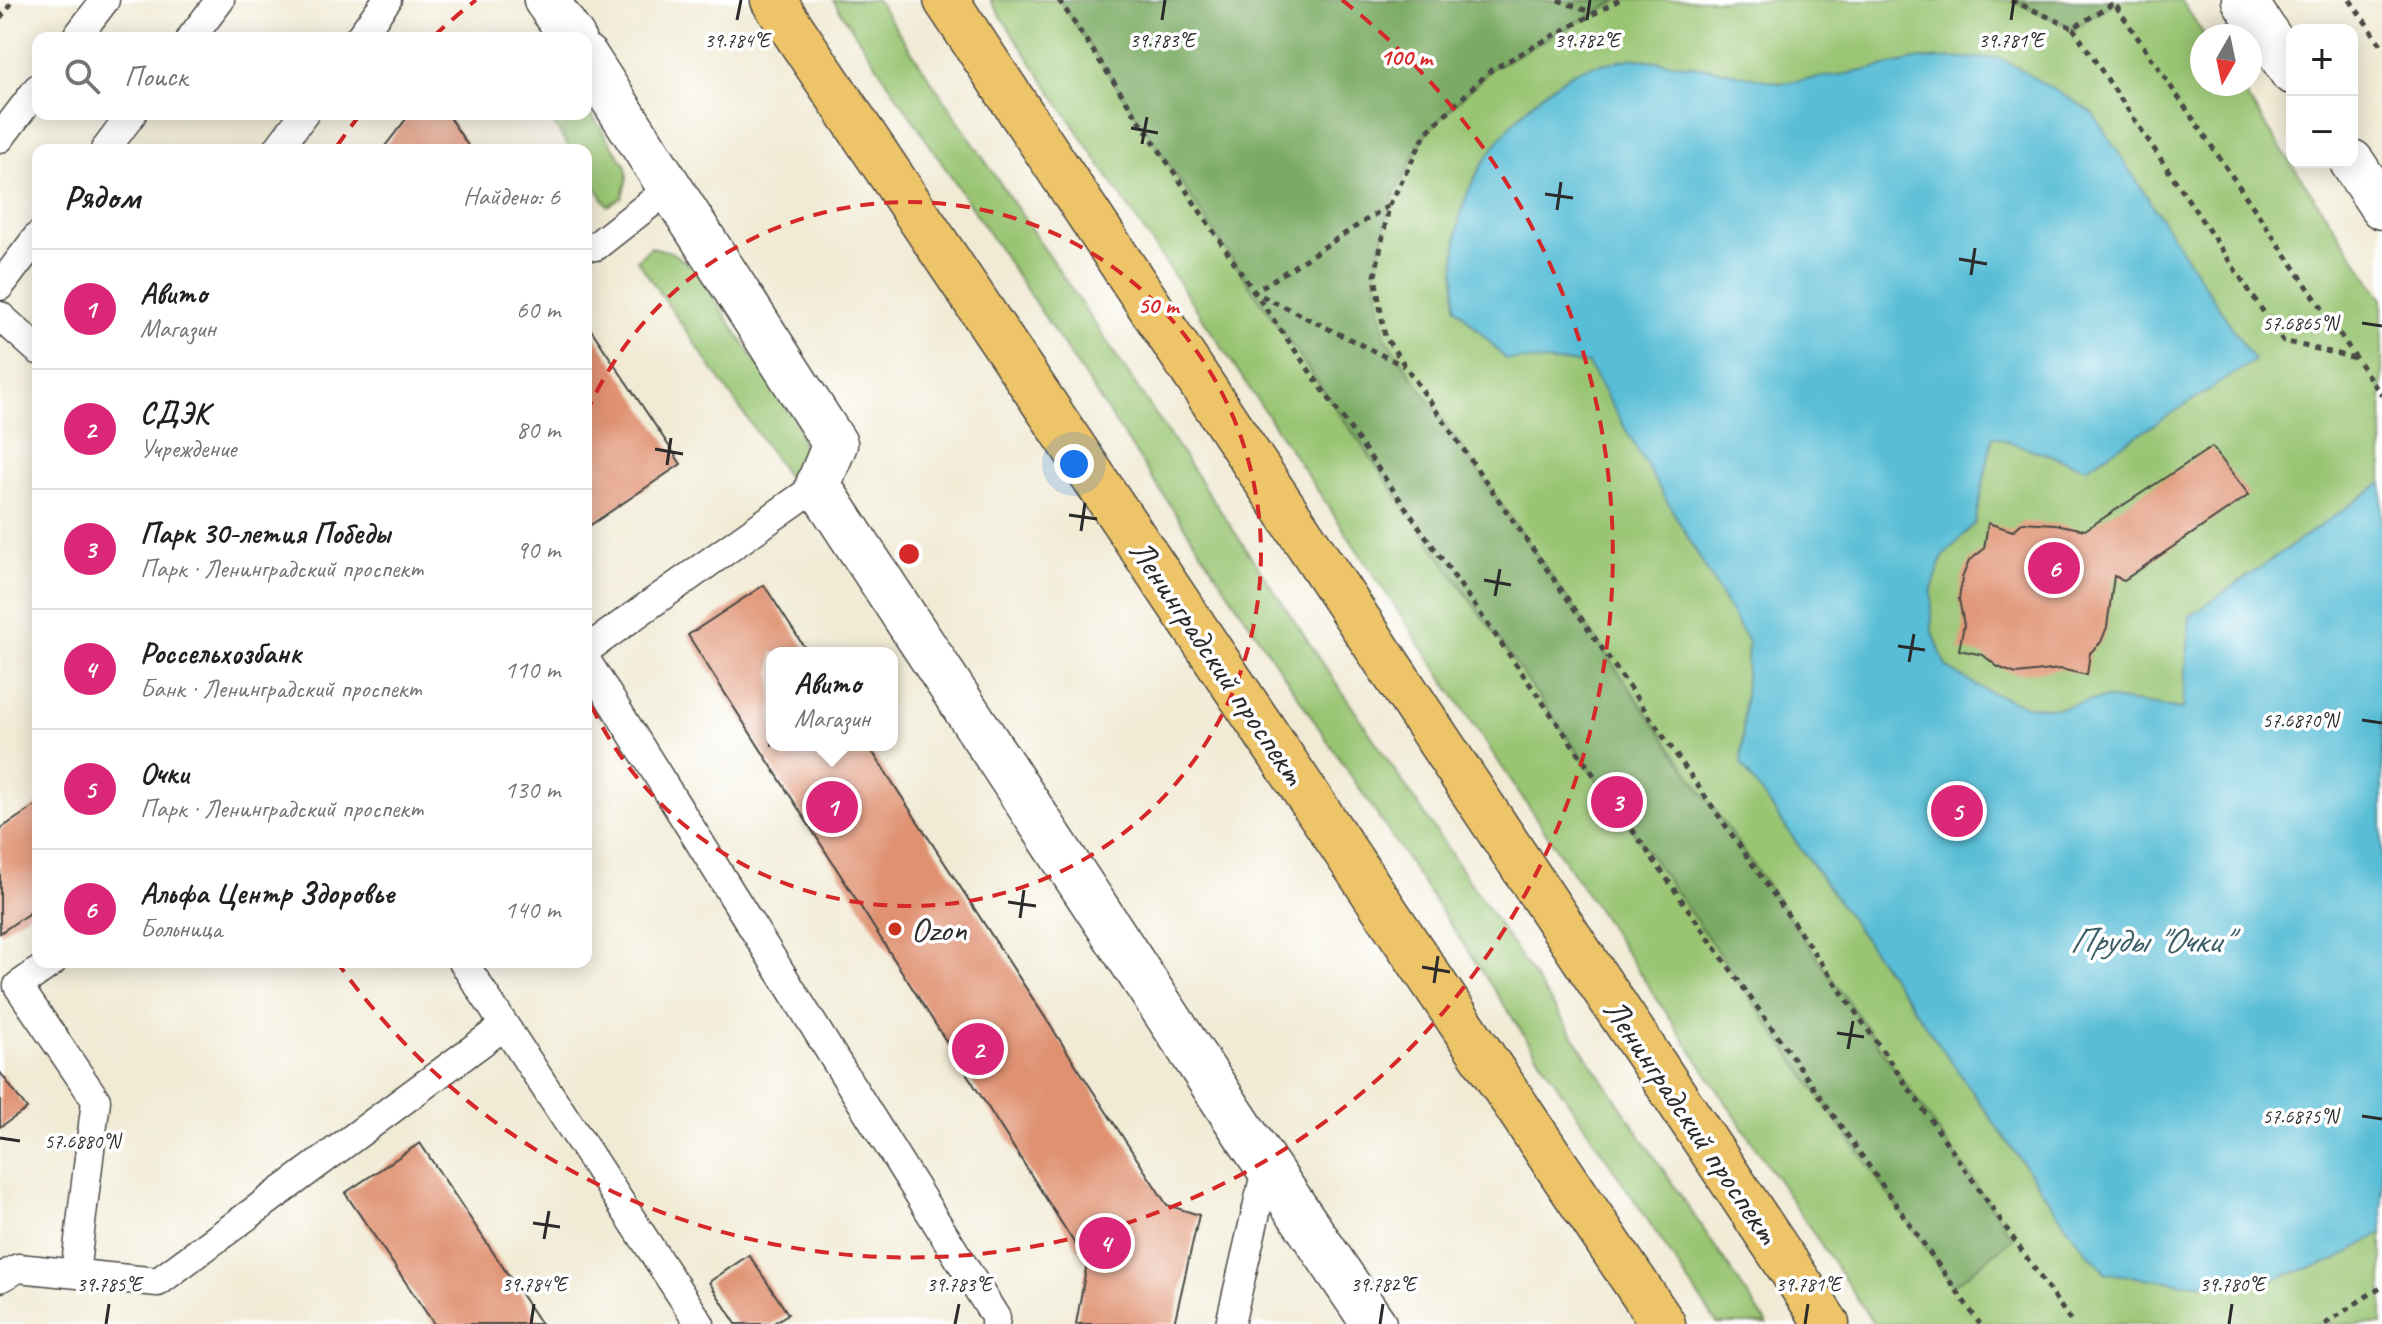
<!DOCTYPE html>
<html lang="ru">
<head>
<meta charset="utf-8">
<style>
  body { margin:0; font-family:Caveat,sans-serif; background:#f6f6f6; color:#202124 }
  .controls { position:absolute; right:24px; top:24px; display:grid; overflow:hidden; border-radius:16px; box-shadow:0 4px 20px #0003 }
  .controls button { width:72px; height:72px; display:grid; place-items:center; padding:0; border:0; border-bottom:2px solid #e0e0e0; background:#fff; color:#202124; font:40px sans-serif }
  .compass { position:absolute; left:2190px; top:24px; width:72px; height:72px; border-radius:50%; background:#fff; box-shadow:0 4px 20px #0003; rotate:189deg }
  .you { position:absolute; left:1074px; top:464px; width:28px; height:28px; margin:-20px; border:6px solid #fff; border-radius:50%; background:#1a73e8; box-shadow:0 0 0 12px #1a73e833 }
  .badge { display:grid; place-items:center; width:52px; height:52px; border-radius:50%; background:#db2777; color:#fff; font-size:26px; font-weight:700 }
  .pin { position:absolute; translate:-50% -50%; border:4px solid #fff; box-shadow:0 2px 8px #0006 }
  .popup { position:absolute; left:766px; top:647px; width:132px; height:104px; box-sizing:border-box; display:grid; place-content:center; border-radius:16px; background:#fff; filter:drop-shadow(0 2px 6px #0005); font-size:26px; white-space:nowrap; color:#757577 }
  .popup b { font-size:30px; color:#202124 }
  .popup::after { content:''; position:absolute; left:50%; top:100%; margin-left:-16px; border:16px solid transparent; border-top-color:#fff }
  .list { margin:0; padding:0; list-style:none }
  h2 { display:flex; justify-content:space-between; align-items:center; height:104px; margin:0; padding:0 32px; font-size:34px }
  h2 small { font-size:26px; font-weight:400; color:#757577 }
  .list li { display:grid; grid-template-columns:52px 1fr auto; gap:24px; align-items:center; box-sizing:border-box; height:120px; padding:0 32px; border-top:2px solid #e0e0e0 }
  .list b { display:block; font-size:30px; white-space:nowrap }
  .list p { margin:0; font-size:26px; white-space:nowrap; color:#757577 }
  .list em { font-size:26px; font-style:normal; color:#757577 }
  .icon { flex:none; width:44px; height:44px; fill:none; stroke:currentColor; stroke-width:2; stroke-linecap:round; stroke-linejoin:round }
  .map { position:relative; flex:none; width:2382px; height:1324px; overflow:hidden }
  .search { position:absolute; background:#fff; box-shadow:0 4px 20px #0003; left:32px; top:32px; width:560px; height:88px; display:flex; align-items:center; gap:20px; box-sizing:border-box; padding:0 28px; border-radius:16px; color:#757577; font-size:30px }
  .panel { position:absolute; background:#fff; box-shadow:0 4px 20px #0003; left:32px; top:144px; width:560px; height:824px; border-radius:16px }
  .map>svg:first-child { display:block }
  .green { fill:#99c572; stroke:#62784e; stroke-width:2 }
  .forest { fill:#7aaa64; stroke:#526a48; stroke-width:2 }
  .water { fill:#58bdd6; stroke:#427480; stroke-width:2 }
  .building { fill:#df9171 }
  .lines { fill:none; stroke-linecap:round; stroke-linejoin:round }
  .service-casing { stroke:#494844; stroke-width:31 }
  .minor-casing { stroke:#494844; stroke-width:47 }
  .primary-casing { stroke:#494844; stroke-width:47 }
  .path { stroke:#494844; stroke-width:5; stroke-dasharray:6 6; stroke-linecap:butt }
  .service { stroke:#fff; stroke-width:28 }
  .minor { stroke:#fff; stroke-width:44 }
  .primary { stroke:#eec469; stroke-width:44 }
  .ticks { fill:none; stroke:#2b2b2b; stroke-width:3 }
  .ring { fill:none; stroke:#d62828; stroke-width:4; stroke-dasharray:14 10 }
  .poi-dot { fill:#c8321e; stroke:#fff; stroke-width:3 }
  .labels { text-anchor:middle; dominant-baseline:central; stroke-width:7; stroke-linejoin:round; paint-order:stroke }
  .street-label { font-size:34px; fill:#2b2b2b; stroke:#fff }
  .poi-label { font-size:34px; fill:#2b2b2b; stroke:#fff; text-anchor:start }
  .water-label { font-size:36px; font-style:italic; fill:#3b5e67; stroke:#fff }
  .ticks-label { font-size:20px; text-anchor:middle; fill:#2b2b2b; stroke:#fff; stroke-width:7; stroke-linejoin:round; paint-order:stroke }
  .centre { fill:#d62828; stroke:#fff; stroke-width:4 }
  .ring-label { font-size:24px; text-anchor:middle; font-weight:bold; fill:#d62828; stroke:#fff; stroke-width:7; stroke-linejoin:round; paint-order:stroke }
</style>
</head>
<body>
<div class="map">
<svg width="2382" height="1324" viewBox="0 0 2382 1324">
  <rect width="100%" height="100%" fill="#fff"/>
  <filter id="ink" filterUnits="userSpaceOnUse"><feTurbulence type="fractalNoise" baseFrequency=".0125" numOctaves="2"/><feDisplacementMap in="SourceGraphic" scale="16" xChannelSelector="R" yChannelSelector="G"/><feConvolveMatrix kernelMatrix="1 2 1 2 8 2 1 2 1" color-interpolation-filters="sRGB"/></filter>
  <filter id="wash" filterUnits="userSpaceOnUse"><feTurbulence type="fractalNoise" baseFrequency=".006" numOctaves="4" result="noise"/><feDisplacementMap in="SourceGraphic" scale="32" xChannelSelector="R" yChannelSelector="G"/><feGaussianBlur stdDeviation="1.8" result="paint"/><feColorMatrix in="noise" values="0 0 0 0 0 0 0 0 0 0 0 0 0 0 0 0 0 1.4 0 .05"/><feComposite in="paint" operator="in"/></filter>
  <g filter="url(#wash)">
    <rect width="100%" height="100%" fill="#f1ebd5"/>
    <!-- green -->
    <g class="green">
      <path d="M833 0H877L1767 1324H1717Z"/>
      <path d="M990 0H2181L2205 36H2202V84H2238L2382 298V1324H1874Z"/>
      <path d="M586 106 626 166 627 178 622 197 608 206 586 173V150H571L547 114H586Z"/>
      <path d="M651 247 671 252 694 268 798 426 806 464 796 489 637 260Z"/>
    </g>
    <!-- forest -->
    <g class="forest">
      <path d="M1059 0H1619L1491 69 1426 133 1389 206 1375 276 1385 337 2013 1238 1953 1286 1254 292Z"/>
      <path d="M2011 0H2112L2114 3 2073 28Z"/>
    </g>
    <!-- water -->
    <path class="water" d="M1634 58 1714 69 1780 83 1852 73 1920 59 2000 58 2092 112 2254 361 2086 468 1993 436 1975 523 1943 557 1932 589V629L1946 667 1985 690 2026 706 2058 708 2104 698 2183 709 2190 616 2382 483V1233L2336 1260 2259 1283H2183L2106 1273 2077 1240 1741 764 1748 642 1588 364 1506 359 1456 307C1455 271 1453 231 1466 197 1485 149 1532 93 1579 70 1595 63 1617 62 1634 58Z"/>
    <g id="blocks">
      <!-- building -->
      <g class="building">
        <path d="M410 114H447L471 150H382Z"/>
        <path d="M586 322 681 464 586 528Z"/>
        <path d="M2212 447 2249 495 2124 580 2114 576 2107 627 2101 642 2090 653 2087 675 2060 669 2016 674 1998 667 1983 655 1959 650 1964 625 1959 599 1962 578 1969 561 1984 549 1988 523 2013 531 2023 522 2055 524 2085 530Z"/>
        <path d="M764 585 808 653H772V745H868L1167 1205 1199 1215 1174 1324H1076L1087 1263 688 635Z"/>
        <path d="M38 804V907L0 933V829Z"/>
        <path d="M0 1072 27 1109 0 1127Z"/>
        <path d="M420 1143 541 1324H434L345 1193Z"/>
        <path d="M749 1255 788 1314 772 1324H736L709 1282Z"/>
      </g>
    </g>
  </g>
  <g filter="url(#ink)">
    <use href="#blocks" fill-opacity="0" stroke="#494844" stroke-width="2"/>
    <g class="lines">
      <!-- service casing -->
      <g class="service-casing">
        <g id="service">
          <path d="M76 38 105 0"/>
          <path d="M191 38 220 0"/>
          <path d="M359 38 387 0"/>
          <path d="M0 138 38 88"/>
          <path d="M105 150 132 114"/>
          <path d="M277 150 304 114"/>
          <path d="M596 246 670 188"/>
          <path d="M0 286 38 236"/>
          <path d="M0 316 38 350"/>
          <path d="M586 650 818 485"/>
          <path d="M586 660 996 1318 995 1324"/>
          <path d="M52 962 18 986 96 1100 75 1273"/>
          <path d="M463 962 700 1324"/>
          <path d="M0 1278 18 1268 158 1282 504 1026"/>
          <path d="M1230 1324 1267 1165"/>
        </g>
      </g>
      <!-- minor casing -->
      <g class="minor-casing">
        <g id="minor">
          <path d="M546 0 573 38"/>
          <path d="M2244 0 2292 72"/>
          <path d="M586 57 835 444 818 485 1248 1138 1374 1324"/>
          <path d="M2352 162 2382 207"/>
        </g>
      </g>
      <!-- primary casing -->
      <g class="primary-casing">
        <g id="primary">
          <path d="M773 0 1663 1324"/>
          <path d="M946 0 1827 1324"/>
        </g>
      </g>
      <!-- path -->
      <g class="path">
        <path d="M1059 0 1254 292 1980 1324"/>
        <path d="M1558 0 1593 13"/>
        <path d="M1619 0 1491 70 1426 133 1389 206 1375 276 1385 337 2073 1324"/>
        <path d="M2011 0 2073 28 2114 3 2382 396"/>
        <path d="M2350 0 2382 46"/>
        <path d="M0 18 14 0"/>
        <path d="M2073 28 2283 341 2355 358"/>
        <path d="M1388 206 1254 292 1404 366"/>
        <path d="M2325 1324 2382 1286"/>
      </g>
      <!-- service -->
      <use href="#service" class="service"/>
      <!-- minor -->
      <use href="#minor" class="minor"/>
      <!-- primary -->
      <use href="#primary" class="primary"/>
    </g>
  </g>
  <!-- ticks -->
  <path class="ticks" d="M737 20 741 0M1162 20 1165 0M1587 20 1590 0M2011 20 2014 0M1131 128 1158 133M1142 144 1147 117M1545 194 1573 198M1557 210 1561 182M1959 259 1987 264M1971 275 1975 248M2362 323 2382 326M655 449 683 454M667 465 671 438M1069 515 1097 519M1081 531 1085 503M1484 580 1511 585M1495 596 1500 569M1898 646 1925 650M1909 662 1914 634M2362 720 2382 723M1008 902 1036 906M1020 918 1024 890M1422 967 1450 972M1434 983 1438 956M1837 1033 1864 1037M1848 1049 1853 1021M2362 1116 2382 1119M0 1138 20 1141M533 1223 560 1227M544 1239 549 1211M106 1324 109 1304M531 1324 534 1304M955 1324 959 1304M1380 1324 1383 1304M1805 1324 1808 1304M2229 1324 2232 1304"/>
  <!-- distance rings -->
  <g class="ring">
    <path d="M586 414A352 352 0 1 1 586 694"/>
    <path d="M337 146A703 703 0 0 1 359 116M434 36A703 703 0 0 1 476 0M1342 0A703 703 0 1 1 337 962"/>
  </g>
  <!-- markers -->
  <circle class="poi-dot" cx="895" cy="929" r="8"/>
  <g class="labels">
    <!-- street labels -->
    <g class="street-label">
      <text transform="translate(1218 662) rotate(56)">Ленинградский проспект</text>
      <text transform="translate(1692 1121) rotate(56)">Ленинградский проспект</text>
    </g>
    <!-- poi labels -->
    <g class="poi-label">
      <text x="911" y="929">Ozon</text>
    </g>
    <!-- water labels -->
    <g class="water-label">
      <text x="2149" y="940">Пруды "Очки"</text>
    </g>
  </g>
  <g class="ticks-label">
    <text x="737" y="47">39.784°E</text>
    <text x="1162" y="47">39.783°E</text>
    <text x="1587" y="47">39.782°E</text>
    <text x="2011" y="47">39.781°E</text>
    <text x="2300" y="330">57.6865°N</text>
    <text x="2300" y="727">57.6870°N</text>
    <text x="2300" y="1123">57.6875°N</text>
    <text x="82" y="1148">57.6880°N</text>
    <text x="109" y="1291">39.785°E</text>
    <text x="534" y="1291">39.784°E</text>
    <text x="959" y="1291">39.783°E</text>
    <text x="1383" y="1291">39.782°E</text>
    <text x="1808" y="1291">39.781°E</text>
    <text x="2232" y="1291">39.780°E</text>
  </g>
  <circle cx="909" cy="554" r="12" class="centre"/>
  <g class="ring-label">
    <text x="1406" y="65">100 m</text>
    <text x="1158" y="313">50 m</text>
  </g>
</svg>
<div class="controls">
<button>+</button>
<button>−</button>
</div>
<svg class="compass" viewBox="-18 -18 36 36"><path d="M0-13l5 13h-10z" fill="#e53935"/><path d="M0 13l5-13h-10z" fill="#757577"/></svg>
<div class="you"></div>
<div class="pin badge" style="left:832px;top:807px">1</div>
<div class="popup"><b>Авито</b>Магазин</div>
<div class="pin badge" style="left:978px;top:1049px">2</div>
<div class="pin badge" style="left:1617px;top:802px">3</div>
<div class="pin badge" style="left:1105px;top:1243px">4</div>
<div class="pin badge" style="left:1957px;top:811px">5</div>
<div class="pin badge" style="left:2054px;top:568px">6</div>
<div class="search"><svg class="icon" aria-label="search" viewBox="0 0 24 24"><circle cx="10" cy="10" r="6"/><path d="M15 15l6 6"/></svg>Поиск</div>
<section class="panel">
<h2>Рядом<small>Найдено: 6</small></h2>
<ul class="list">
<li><span class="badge">1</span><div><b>Авито</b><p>Магазин</p></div><em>60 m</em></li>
<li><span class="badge">2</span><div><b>СДЭК</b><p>Учреждение</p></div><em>80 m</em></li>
<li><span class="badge">3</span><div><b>Парк 30-летия Победы</b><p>Парк · Ленинградский проспект</p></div><em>90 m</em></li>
<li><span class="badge">4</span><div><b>Россельхозбанк</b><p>Банк · Ленинградский проспект</p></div><em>110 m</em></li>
<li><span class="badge">5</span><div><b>Очки</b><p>Парк · Ленинградский проспект</p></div><em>130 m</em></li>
<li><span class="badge">6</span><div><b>Альфа Центр Здоровье</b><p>Больница</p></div><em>140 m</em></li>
</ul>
</section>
</div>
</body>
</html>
